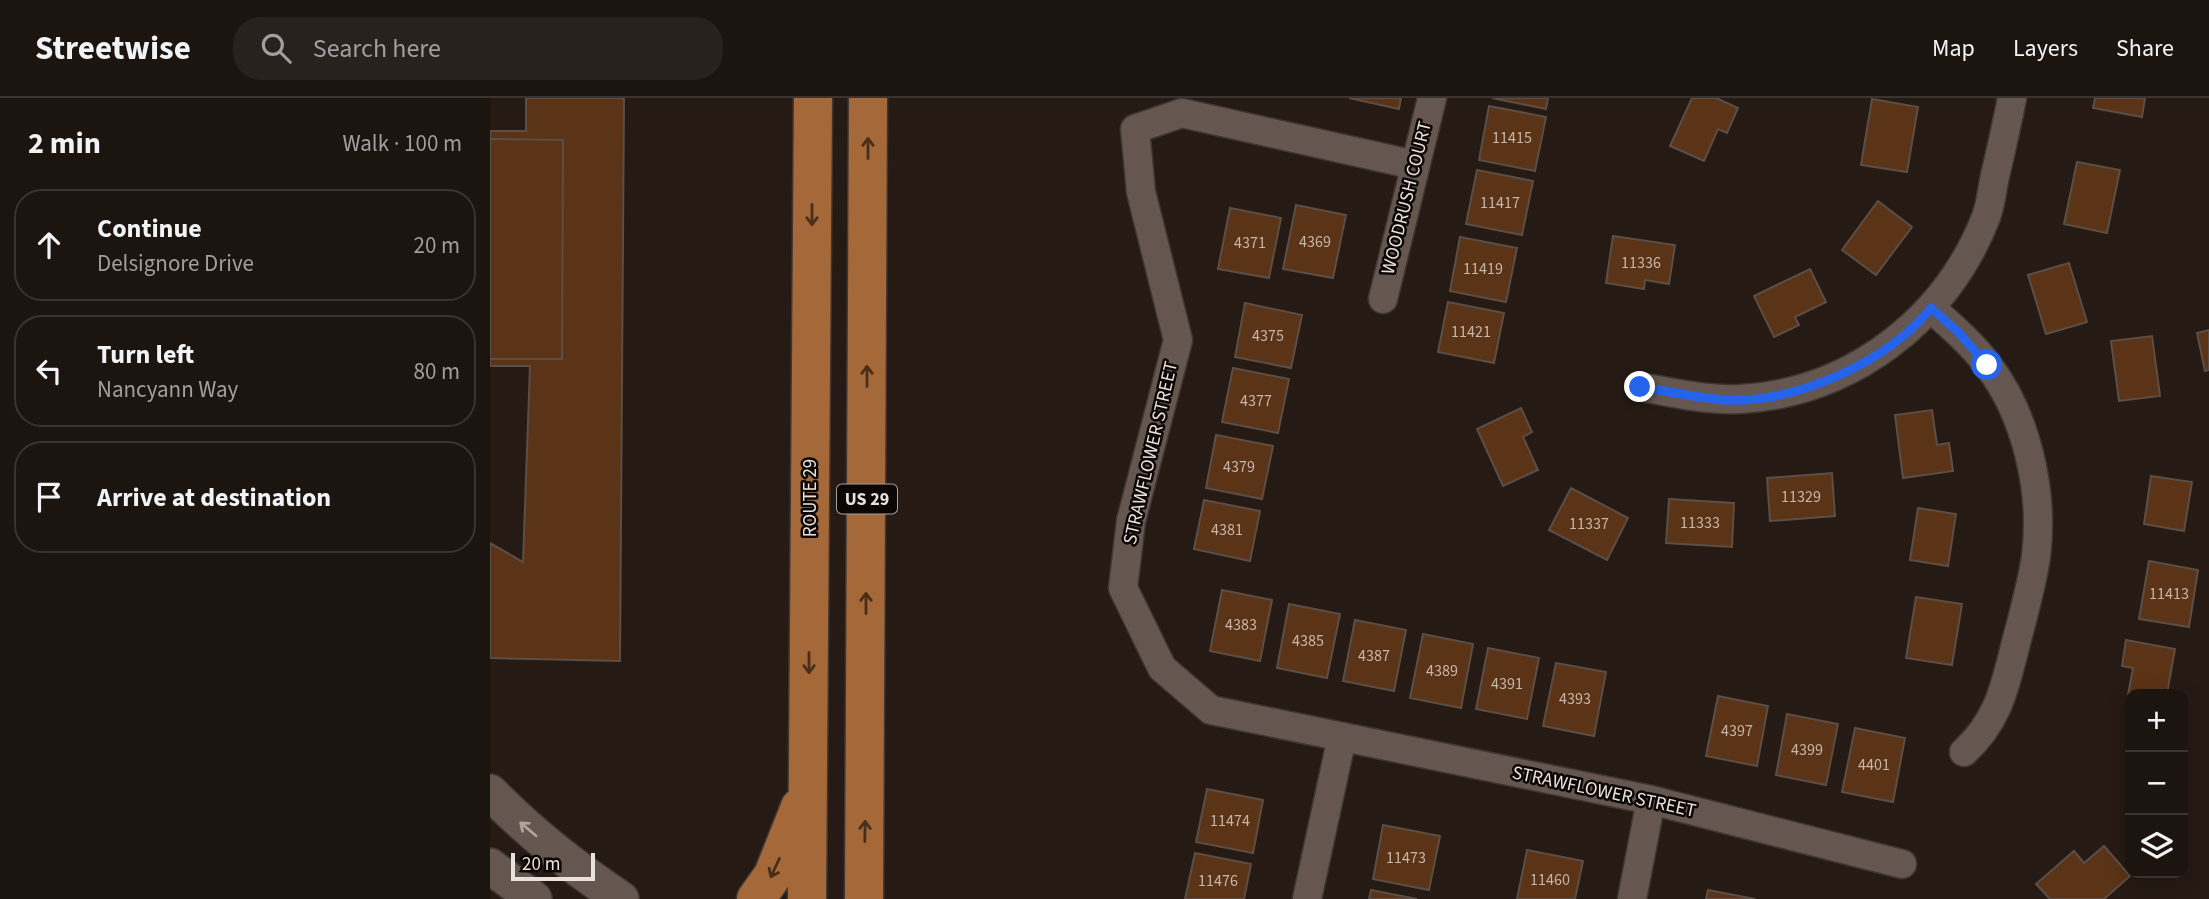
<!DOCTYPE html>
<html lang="en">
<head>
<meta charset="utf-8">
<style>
  body { margin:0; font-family:"Source Sans 3",sans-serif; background:#29211d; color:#f1f3f6 }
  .controls { position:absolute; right:21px; bottom:21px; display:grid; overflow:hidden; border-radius:14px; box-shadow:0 4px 18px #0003 }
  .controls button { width:63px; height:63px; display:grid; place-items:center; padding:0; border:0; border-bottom:2px solid #3a332f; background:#1c140f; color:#f1f3f6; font:35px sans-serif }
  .scale { position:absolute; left:21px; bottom:18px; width:84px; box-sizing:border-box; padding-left:7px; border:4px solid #e9e1dc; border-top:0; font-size:19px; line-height:24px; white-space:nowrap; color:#e9e1dc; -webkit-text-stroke:5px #0c0705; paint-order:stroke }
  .stop { position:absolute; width:21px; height:21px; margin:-16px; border:5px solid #2563eb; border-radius:50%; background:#fff }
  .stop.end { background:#2563eb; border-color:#fff; box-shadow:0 2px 7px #0008 }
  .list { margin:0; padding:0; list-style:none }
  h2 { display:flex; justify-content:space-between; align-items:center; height:91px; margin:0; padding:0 28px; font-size:30px }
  h2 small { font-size:23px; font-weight:400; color:#a09e9e }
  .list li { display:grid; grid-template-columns:46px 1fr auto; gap:21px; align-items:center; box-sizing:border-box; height:112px; margin:0 14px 14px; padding:0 14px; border:2px solid #3a332f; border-radius:28px }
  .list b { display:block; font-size:26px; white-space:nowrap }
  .list p { margin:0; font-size:23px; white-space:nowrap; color:#a09e9e }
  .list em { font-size:23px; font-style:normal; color:#a09e9e }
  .icon { flex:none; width:38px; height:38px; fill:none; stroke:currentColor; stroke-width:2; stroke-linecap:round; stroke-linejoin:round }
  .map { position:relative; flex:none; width:1719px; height:801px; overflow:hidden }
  header { display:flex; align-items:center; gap:42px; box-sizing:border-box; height:98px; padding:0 35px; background:#1c140f; border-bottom:2px solid #3a332f }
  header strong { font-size:33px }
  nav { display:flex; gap:38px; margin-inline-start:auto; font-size:24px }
  .search { width:490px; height:63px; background:#29211d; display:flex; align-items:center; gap:18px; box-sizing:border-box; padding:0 24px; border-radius:28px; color:#a09e9e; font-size:26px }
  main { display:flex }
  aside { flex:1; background:#1c140f }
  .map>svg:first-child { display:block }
  .building { fill:#5b3316; stroke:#5b4e46; stroke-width:2 }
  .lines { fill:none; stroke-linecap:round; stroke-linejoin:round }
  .minor-casing { stroke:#3f3632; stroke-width:31 }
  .tertiary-casing { stroke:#3f3632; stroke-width:38 }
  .primary-casing { stroke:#3f3632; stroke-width:41 }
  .minor { stroke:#65574f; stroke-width:28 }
  .tertiary { stroke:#65574f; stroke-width:35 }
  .primary { stroke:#a56838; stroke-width:38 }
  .oneway { stroke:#492e19 }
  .oneway2 { stroke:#aea39d }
  .route { stroke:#2563eb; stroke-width:9 }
  .labels { text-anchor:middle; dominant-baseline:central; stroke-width:5; stroke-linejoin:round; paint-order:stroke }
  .number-label { font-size:16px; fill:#c6b6aa }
  .shield { fill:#0c0705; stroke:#a7a09c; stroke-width:2 }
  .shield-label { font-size:18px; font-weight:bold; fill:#e9e1dc }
  .street-label { font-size:19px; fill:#e9e1dc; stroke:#0c0705 }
</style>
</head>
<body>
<header>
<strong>Streetwise</strong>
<div class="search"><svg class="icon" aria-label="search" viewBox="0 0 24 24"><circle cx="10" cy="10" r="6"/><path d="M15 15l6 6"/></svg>Search here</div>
<nav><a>Map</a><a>Layers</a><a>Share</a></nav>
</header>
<main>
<aside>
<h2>2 min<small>Walk · 100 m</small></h2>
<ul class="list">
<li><svg class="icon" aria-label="ahead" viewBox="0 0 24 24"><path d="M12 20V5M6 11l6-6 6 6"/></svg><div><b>Continue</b><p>Delsignore Drive</p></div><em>20 m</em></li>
<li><svg class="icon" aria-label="left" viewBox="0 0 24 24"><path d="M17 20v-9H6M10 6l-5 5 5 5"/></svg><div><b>Turn left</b><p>Nancyann Way</p></div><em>80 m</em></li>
<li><svg class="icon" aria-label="arrive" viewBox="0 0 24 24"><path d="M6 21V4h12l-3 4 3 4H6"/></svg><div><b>Arrive at destination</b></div></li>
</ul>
</aside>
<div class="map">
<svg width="1719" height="801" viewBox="0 0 1719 801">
  <rect width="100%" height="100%" fill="#261b14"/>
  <!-- building -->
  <g class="building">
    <path d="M36 0H134L130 563 0 560V445L33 464 40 268H0V33H36Z"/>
    <path d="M859 0H911L909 11Z"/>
    <path d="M1002 0H1058L1056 11Z"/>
    <path d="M1202 0H1226L1248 10 1237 35 1228 31 1214 63 1180 48Z"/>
    <path d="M1605 0H1655L1652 19 1603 10Z"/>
    <path d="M1382 1 1428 9 1417 74 1371 67Z"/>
    <path d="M999 8 1056 19 1045 73 989 62Z"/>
    <path d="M0 41 73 42 72 261H0Z"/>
    <path d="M1587 64 1630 72 1617 135 1574 126Z"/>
    <path d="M987 72 1043 83 1032 137 976 126Z"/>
    <path d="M1388 103 1422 129 1386 177 1352 152Z"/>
    <path d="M806 107 856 117 843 180 793 171Z"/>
    <path d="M740 110 791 120 779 180 728 171Z"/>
    <path d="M1123 138 1185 147 1179 186 1155 182 1154 191 1116 185Z"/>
    <path d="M970 139 1027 150 1016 204 960 193Z"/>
    <path d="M1579 165 1597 224 1556 236 1538 177Z"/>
    <path d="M1320 171 1336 204 1305 219 1309 227 1284 239 1264 198Z"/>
    <path d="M958 204 1014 215 1004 265 948 254Z"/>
    <path d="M755 205 812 217 801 270 745 259Z"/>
    <path d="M1719 232V272L1715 273 1707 235Z"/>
    <path d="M1662 238 1670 298 1629 303 1621 243Z"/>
    <path d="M743 270 799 281 788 335 732 324Z"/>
    <path d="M1031 310 1042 334 1033 339 1048 372 1013 388 987 331Z"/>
    <path d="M1442 312 1447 347 1459 345 1463 373 1413 380 1405 317Z"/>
    <path d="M726 337 783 348 772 401 716 390Z"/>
    <path d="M1342 375 1345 418 1280 423 1277 380Z"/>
    <path d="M1661 378 1702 384 1694 433 1654 426Z"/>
    <path d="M1081 390 1138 420 1117 462 1059 432Z"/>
    <path d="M1179 401 1244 405 1242 449 1176 445Z"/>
    <path d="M714 402 770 413 760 463 704 451Z"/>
    <path d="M1428 410 1466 416 1458 468 1420 462Z"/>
    <path d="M1659 463 1708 472 1699 529 1649 521Z"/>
    <path d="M732 492 782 502 770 563 720 553Z"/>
    <path d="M1426 499 1472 506 1462 567 1416 560Z"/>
    <path d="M799 506 850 516 837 580 787 570Z"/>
    <path d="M865 522 916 532 904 593 853 583Z"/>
    <path d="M933 536 983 546 971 610 920 600Z"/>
    <path d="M1636 542 1685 551 1677 596H1640V603L1637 602 1643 570 1632 568Z"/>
    <path d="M998 550 1049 560 1037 621 986 611Z"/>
    <path d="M1066 565 1116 574 1104 638 1053 628Z"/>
    <path d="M1228 598 1278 608 1267 668 1216 658Z"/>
    <path d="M1297 616 1348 626 1336 687 1286 677Z"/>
    <path d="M1365 630 1415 640 1403 704 1352 694Z"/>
    <path d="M717 691 773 702 763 755 706 744Z"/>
    <path d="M893 727 950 738 939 792 883 781Z"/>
    <path d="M1614 748 1640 778 1614 801H1560L1546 786 1584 753 1594 765Z"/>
    <path d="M1037 752 1093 763 1085 801H1027Z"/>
    <path d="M705 755 761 766 754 801H695Z"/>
    <path d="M881 792 927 801H879Z"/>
    <path d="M1218 792 1265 801H1216Z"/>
  </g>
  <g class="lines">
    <!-- minor casing -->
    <g class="minor-casing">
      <g id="minor">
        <path d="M925 67 692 15 645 31 651 94 688 242 641 423 633 490 672 570 721 612 1161 702 1412 766"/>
        <path d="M893 201 942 0"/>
        <path d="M1441 210C1461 228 1481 245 1497 266 1537 317 1554 395 1546 458 1542 486 1534 514 1527 541 1515 587 1510 621 1474 654"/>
        <path d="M1150 289C1182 294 1217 303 1250 301 1361 295 1456 222 1496 119 1501 106 1502 91 1505 78 1511 52 1517 26 1522 0"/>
        <path d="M817 801 852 639"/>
        <path d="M1142 801 1161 702"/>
      </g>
    </g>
    <!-- tertiary casing -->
    <g class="tertiary-casing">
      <g id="tertiary">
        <path d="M0 694C40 735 83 769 131 801"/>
        <path d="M0 768 44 801"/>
      </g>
    </g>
    <!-- primary casing -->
    <g class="primary-casing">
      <g id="primary">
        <path d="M266 801 283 777 310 709"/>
        <path d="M317 801 323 0"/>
        <path d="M374 801 378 0"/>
      </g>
    </g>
    <!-- minor -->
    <use href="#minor" class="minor"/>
    <!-- tertiary -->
    <use href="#tertiary" class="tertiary"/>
    <!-- primary -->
    <use href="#primary" class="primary"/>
  </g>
  <!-- one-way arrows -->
  <defs><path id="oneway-shaft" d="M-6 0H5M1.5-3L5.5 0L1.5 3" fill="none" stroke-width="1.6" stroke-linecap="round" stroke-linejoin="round" transform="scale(1.75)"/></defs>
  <g class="oneway">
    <use href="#oneway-shaft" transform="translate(378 50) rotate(-90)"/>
    <use href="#oneway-shaft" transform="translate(322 117) rotate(90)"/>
    <use href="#oneway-shaft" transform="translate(377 278) rotate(-90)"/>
    <use href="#oneway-shaft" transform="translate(376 505) rotate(-90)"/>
    <use href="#oneway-shaft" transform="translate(319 565) rotate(90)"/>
    <use href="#oneway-shaft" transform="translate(375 733) rotate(-89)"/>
    <use href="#oneway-shaft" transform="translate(285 770) rotate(115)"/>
  </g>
  <use class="oneway2" href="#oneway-shaft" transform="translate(38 731) rotate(-140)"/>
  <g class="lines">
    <!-- route -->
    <path class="route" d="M1150 289C1178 293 1207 300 1235 302 1306 305 1396 265 1441 210L1469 235 1497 267"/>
  </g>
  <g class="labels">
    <!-- number labels -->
    <g class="number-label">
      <text x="1022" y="40">11415</text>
      <text x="1010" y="105">11417</text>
      <text x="825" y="144">4369</text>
      <text x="760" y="145">4371</text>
      <text x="1151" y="165">11336</text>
      <text x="993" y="171">11419</text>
      <text x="981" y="234">11421</text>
      <text x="778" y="238">4375</text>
      <text x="766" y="303">4377</text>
      <text x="749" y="369">4379</text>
      <text x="1311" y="399">11329</text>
      <text x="1210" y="425">11333</text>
      <text x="1099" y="426">11337</text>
      <text x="737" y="432">4381</text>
      <text x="1679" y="496">11413</text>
      <text x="751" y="527">4383</text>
      <text x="818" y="543">4385</text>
      <text x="884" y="558">4387</text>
      <text x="952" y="573">4389</text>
      <text x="1017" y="586">4391</text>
      <text x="1085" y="601">4393</text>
      <text x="1247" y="633">4397</text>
      <text x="1317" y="652">4399</text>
      <text x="1384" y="667">4401</text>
      <text x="740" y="723">11474</text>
      <text x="916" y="760">11473</text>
      <text x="1060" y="782">11460</text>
      <text x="728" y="783">11476</text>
    </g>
    <!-- shield labels -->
    <rect class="shield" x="347" y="386.5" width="60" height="29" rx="5"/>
    <g class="shield-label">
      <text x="377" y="401">US 29</text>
    </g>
    <!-- street labels -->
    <g class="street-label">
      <text transform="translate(917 100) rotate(-76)">WOODRUSH COURT</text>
      <text transform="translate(661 355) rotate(-77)">STRAWFLOWER STREET</text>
      <text transform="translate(320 400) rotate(-90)">ROUTE 29</text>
      <text transform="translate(1114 694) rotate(12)">STRAWFLOWER STREET</text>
    </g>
  </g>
</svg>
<div class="controls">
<button>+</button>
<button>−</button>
<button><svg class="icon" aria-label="layers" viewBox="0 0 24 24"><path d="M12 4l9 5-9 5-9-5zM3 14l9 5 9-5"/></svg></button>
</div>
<div class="scale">20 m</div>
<div class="stop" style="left:1497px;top:267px"></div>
<div class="stop end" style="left:1150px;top:289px"></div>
</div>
</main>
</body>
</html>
